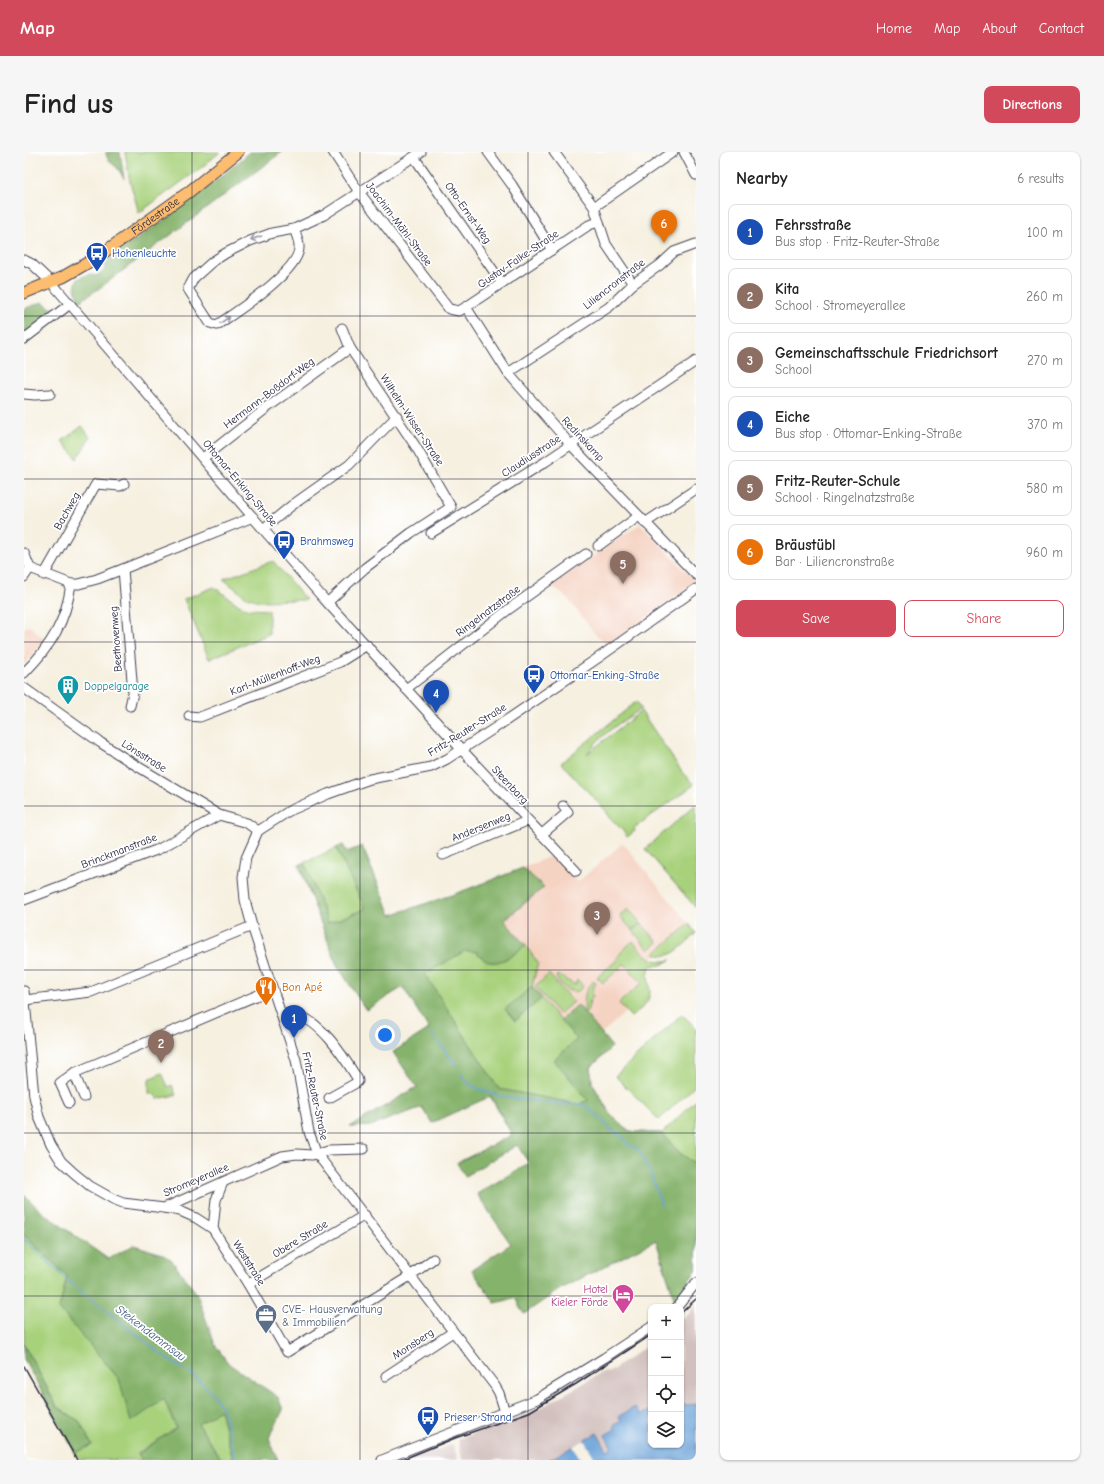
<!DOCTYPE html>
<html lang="en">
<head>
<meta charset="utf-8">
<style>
  body { margin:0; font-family:"Comic Neue",sans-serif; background:#f6f6f6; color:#222 }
  .controls { position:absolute; right:12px; bottom:12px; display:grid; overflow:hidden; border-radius:8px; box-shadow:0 1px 3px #0004 }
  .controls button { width:36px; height:36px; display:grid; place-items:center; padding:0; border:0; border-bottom:1px solid #e0e0e0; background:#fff; color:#222; font:20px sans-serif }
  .you { position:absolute; left:361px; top:883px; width:14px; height:14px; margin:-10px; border:3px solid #fff; border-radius:50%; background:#1a73e8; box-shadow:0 0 0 6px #1a73e833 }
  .badge { display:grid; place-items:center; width:26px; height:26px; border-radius:50%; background:#d1495b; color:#fff; font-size:13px; font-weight:700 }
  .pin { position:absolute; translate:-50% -33px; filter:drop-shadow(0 1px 2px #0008) }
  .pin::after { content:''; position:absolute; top:21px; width:14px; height:12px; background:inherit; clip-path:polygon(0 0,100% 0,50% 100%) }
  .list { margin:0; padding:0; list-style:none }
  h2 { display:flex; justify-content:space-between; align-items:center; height:52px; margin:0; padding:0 16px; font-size:17px }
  h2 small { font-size:13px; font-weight:400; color:#767676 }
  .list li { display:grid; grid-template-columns:26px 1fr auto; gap:12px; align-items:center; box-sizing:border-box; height:56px; margin:0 8px 8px; padding:0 8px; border:1px solid #e0e0e0; border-radius:8px }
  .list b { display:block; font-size:15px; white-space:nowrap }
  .list p { margin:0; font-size:13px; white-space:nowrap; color:#767676 }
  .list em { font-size:13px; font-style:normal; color:#767676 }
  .actions { display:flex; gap:8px; padding:12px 16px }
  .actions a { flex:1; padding:9px 0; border:1px solid #d1495b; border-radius:8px; text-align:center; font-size:14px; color:#d1495b }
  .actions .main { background:#d1495b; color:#fff }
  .icon { flex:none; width:22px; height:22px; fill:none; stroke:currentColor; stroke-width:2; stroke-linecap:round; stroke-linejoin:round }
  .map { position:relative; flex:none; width:672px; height:1308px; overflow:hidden; border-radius:8px }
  header { display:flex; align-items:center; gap:24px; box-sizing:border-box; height:56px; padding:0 20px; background:#d1495b; color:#fff }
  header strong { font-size:19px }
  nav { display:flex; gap:22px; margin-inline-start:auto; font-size:14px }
  .intro { display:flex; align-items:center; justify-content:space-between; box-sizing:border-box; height:96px; padding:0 24px }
  h1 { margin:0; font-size:28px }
  .button { padding:10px 18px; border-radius:8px; background:#d1495b; color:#fff; font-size:14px; font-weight:700 }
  main { display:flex; gap:24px; padding:0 24px }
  aside { flex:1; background:#fff; border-radius:8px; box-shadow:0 1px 3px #0004 }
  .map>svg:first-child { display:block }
  .built { fill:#f5d3c2 }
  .industrial { fill:#d1c0bd }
  .green { fill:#a8d17c; stroke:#657a5c }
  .forest { fill:#86b36c; stroke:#546a54 }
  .water { fill:#69a0d7; stroke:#466189 }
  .pier { fill:#f6f0e0 }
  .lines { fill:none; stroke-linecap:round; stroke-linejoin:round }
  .stream { stroke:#69a0d7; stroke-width:1.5 }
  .minor-casing { stroke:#424154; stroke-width:11 }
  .major-casing { stroke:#424154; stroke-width:13 }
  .minor { stroke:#fff; stroke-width:9 }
  .major { stroke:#fcbd6f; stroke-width:11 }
  .rail { stroke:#22223b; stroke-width:1.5 }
  .oneway { stroke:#9c9ca7 }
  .grid { fill:none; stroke:#22223b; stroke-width:1; stroke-opacity:0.55 }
  .labels { text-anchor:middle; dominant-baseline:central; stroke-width:3.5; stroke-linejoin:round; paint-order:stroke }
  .street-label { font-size:11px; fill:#22223b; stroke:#fff }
  .transit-label { font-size:11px; fill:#164399; stroke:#fff; text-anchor:start }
  .culture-label { font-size:11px; fill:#0d838f; stroke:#fff; text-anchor:start }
  .food-label { font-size:11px; fill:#c56008; stroke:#fff; text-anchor:start }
  .hotel-label { font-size:11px; fill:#b23c85; stroke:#fff; text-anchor:end }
  .service-label { font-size:11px; fill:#4e5e75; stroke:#fff; text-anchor:start }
  .water-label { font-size:12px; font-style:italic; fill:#425b81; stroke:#fff }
</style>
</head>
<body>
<header>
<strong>Map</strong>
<nav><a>Home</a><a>Map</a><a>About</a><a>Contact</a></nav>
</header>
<div class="intro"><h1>Find us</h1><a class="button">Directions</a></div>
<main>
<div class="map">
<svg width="672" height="1308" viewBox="0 0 672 1308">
  <rect width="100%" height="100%" fill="#fff"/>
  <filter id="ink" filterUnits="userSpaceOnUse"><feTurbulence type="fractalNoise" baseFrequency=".025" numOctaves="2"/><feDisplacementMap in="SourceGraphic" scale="8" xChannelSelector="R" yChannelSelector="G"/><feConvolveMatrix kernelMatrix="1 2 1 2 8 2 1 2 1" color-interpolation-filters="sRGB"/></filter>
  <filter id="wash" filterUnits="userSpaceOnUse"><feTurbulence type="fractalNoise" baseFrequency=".012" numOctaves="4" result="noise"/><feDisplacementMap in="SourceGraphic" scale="16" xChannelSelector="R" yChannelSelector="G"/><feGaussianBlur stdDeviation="0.9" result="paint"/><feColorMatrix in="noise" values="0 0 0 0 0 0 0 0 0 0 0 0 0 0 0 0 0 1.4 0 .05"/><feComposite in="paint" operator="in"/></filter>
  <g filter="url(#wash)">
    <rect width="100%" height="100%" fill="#f6f0e0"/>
    <!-- built -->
    <g class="built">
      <path d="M616 372 672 430 583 493 572 483 544 447 527 433Z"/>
      <path d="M6 474 21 488 0 513V476Z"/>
      <path d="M599 691 665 772 621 813 623 835 613 850 577 882 554 853 536 868 508 835 514 811 502 794 480 768 520 735 499 716 529 703 554 730Z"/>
    </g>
    <!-- industrial -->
    <g class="industrial">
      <path d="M672 1152V1252L661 1253 657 1251V1167L665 1162Z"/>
      <path d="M627 1191V1259L616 1262 595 1264 598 1269 589 1274 591 1277 581 1283 588 1296 583 1298 569 1283 525 1308H438L434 1287 506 1262 577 1221 581 1219 583 1221 587 1219Z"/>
      <path d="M429 1292 434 1308H386L427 1293Z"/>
    </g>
    <!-- green -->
    <g class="green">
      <path d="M101 0H196L178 15 115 61 106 30Z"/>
      <path d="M58 274 66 285 53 307 38 289Z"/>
      <path d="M249 409 282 448 235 449 222 445 199 427Z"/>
      <path d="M190 435 215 453 225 457 245 458V482L185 507 160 447Z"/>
      <path d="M613 549 617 557C597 570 577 582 563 602L617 559 658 620 670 633 610 676 611 679 603 685C598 675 587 670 582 659L537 611Z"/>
      <path d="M671 653 672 654V756L621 697Z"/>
      <path d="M319 693 323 700 338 694 367 763 431 742 499 716 520 735 480 769 502 794 514 811 508 835 536 868 554 853 560 861C561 848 558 838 570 829L572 832 568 837 570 839 567 841 569 844C564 849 566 857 561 862L588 895 567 915 568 931 585 960 603 978 612 980 638 981 672 948V1118L651 1149 632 1088 536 1137 500 1162 491 1146 471 1151 448 1118 487 1092 453 1042 505 1011 493 993 441 1024 433 1011 488 983 466 944 408 971 398 955 346 974 326 975 393 935 369 900 405 877 379 835 342 858 313 813 275 713Z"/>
      <path d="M604 757 617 771 608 778 596 764Z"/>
      <path d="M618 772 634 790 625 798 609 779Z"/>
      <path d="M665 772 672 781C662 790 646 811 631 801Z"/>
      <path d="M609 789C621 803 627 812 647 808L637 813 626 814 624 824 626 840 624 848 619 855 607 865 595 851 618 831 601 812 579 831 573 825 591 810 597 800Z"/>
      <path d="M525 822 549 850 535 862 511 835Z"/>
      <path d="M534 823 549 832H552V829L554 828 559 834C551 847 536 835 532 825Z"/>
      <path d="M658 862 672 876V933L635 968 591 924Z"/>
      <path d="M138 921 144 935 148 933 152 943 134 947 130 942 125 941V927Z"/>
      <path d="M0 1083 43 1124 36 1157 95 1227 107 1269 140 1247 152 1276 114 1301 118 1308H56L51 1301 68 1293 55 1269 33 1254 0 1192Z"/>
      <path d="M196 1258 209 1308H198L174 1272Z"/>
    </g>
    <!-- forest -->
    <g class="forest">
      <path d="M82 0H96L100 27C98 24 97 21 95 18 90 12 82 9 82 0Z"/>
      <path d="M226 0H258L77 135 55 150 51 136 53 127 65 122 72 124 80 119 82 111 89 104C136 71 183 39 226 0Z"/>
      <path d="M18 150 32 159 0 184V157Z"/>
      <path d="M319 693 323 700 338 694 367 763 431 742 499 716 520 735 480 768 502 794C487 804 467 822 453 800L441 799 401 822 475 937 555 952 564 948 530 908 553 887 536 868 554 853 588 895 567 915 568 931 585 960 603 978 611 980 638 981 656 1001 672 1012V1118L651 1149 632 1088 536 1137 500 1162 491 1146 471 1151 448 1118 487 1092 453 1042 505 1011 493 993 441 1024 433 1011 488 983 467 944 408 971 398 955 346 974 326 975 393 935 369 900 405 877 379 835 342 858 313 813 275 713 281 711 304 771 341 757 312 696Z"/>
      <path d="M508 835 518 846 491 869 481 857Z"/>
      <path d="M0 1043 19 1061 84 1107 110 1093 138 1102 148 1109 173 1142 191 1193 205 1212 254 1245 259 1258 245 1286 254 1308H209L196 1258 174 1272 198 1308H118L114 1302 152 1276 140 1247 107 1270 95 1227 35 1157 43 1124 0 1083Z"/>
      <path d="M0 1192 32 1254 55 1269 68 1293 51 1301 0 1207Z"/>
    </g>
    <!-- water -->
    <path class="water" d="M657 1251 661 1253 672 1252V1308H525L573 1281 583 1298 588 1296 581 1283 591 1277 589 1274 597 1269 595 1264 611 1255 616 1262 627 1259V1293H657Z"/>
    <!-- pier -->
    <path class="pier" d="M560 1288 572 1308H557L549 1294Z"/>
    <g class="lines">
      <!-- stream -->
      <g class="stream">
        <path d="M407 881 433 914"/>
        <path d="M437 922 443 930 454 937 479 945 535 952H559L574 964 586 977 598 984 605 994 614 996 627 1023 638 1054"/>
        <path d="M0 1087 43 1128 145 1208 170 1224 189 1242 199 1258 212 1308"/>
      </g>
    </g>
  </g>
  <g filter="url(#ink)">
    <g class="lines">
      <!-- minor casing -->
      <g class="minor-casing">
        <g id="minor">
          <path d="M309 0 335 40 425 157 435 159 442 155 565 73 575 70"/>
          <path d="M464 0 488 33 528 98"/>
          <path d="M530 0 570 55 582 92 609 132"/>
          <path d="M660 0 672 23"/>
          <path d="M390 5 478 131"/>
          <path d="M570 55 649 0"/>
          <path d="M270 77C272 82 275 88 275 95 276 119 212 160 193 173L186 171 164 137 170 126 188 110 202 101 226 89 248 81 270 77 300 63 397 0"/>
          <path d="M0 108 8 112 27 130 239 377 300 447 438 598 552 719"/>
          <path d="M442 155 484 221 546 292 672 423"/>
          <path d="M0 187 46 152"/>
          <path d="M484 221 585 155 609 132 636 113 650 100 672 92"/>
          <path d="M0 242 11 243 26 242"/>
          <path d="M179 306 244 255 326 196"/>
          <path d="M621 371 672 337"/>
          <path d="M239 377 267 354 325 313 373 264"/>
          <path d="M407 381 521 310 672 209"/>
          <path d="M574 394 615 364"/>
          <path d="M0 401 6 416"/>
          <path d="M6 416 47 432H55L73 427 99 417 229 365"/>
          <path d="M99 417 109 541 106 554"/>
          <path d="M20 423 72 332 96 334 100 332"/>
          <path d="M0 425 6 416"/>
          <path d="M304 450 341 416 387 381 427 355 392 295 326 196 318 176"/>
          <path d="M0 521C27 494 42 470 47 432"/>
          <path d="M0 536 77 591 113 614 195 663 223 671 234 679"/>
          <path d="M382 537 485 457 562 402"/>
          <path d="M165 564 176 565 316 510 343 493"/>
          <path d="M517 683 544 660 539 654"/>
          <path d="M419 703 503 669"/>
          <path d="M0 748 135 697 195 663"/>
          <path d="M0 839 10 944 15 965 27 993 37 1009 50 1021 66 1034 89 1047 99 1051 140 1056 258 1004 273 1002 288 1003 304 998 340 997"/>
          <path d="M1 848 67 840 228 774"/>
          <path d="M258 862C262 862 266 861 270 862 297 868 319 904 333 926L334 929 332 931 305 946"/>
          <path d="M50 921 60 945"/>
          <path d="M45 951 36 931 50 921 248 837"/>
          <path d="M140 1056 156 1059 172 1066 189 1077 224 1132 263 1200 386 1124 409 1107"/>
          <path d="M189 1077 192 1048 199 1030"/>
          <path d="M224 1132 341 1063"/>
          <path d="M653 1155 672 1131"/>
          <path d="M362 1224 429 1180"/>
          <path d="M481 1260 475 1241 471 1234 293 1002 285 980 272 908 228 774 221 748 219 725 222 706 234 679 265 659 304 642 346 627 407 615 423 607 474 574 574 506 672 437"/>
          <path d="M358 1308 513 1247 580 1206 627 1175"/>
        </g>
      </g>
      <!-- major casing -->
      <g class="major-casing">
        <g id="major">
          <path id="s1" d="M0 141 39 125 72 106 166 39 214 0"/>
        </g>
      </g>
      <!-- minor -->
      <use href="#minor" class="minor"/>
      <!-- major -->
      <use href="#major" class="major"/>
      <!-- rail -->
      <g class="rail">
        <path d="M657 1161 672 1147"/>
        <path d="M0 1214 53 1308"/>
        <path d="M377 1308 431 1286 505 1260 552 1232 627 1183"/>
      </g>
    </g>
    <!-- one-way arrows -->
    <defs><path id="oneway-shaft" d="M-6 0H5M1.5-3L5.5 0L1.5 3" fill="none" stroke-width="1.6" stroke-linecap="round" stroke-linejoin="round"/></defs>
    <g class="oneway">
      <use href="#oneway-shaft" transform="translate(232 86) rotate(161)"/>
      <use href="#oneway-shaft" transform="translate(201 168) rotate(-33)"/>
    </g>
  </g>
  <!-- grid -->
  <path class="grid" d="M168 0V1308M336 0V1308M504 0V1308M0 164H672M0 327H672M0 490H672M0 654H672M0 818H672M0 981H672M0 1144H672"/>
  <!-- icons -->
  <defs>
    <g id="bus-pin" transform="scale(1.15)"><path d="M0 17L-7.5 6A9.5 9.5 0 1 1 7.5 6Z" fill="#1a4fb4" stroke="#fff"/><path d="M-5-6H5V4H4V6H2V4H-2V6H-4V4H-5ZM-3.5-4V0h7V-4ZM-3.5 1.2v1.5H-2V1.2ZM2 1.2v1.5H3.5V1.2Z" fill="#fff"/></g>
    <g id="building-pin" transform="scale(1.15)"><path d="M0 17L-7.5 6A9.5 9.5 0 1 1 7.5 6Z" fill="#0f9aa8" stroke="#fff"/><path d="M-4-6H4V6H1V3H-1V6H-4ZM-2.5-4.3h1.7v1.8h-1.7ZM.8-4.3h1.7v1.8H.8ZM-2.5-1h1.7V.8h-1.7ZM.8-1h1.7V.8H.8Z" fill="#fff"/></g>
    <g id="restaurant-pin" transform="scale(1.15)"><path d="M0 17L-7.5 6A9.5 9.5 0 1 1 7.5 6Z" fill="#e8710a" stroke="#fff"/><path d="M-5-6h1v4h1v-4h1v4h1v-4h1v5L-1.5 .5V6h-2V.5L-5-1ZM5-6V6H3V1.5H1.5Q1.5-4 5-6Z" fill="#fff"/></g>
    <g id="hotel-pin" transform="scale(1.15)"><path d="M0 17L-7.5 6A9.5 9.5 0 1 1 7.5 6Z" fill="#d1479c" stroke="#fff"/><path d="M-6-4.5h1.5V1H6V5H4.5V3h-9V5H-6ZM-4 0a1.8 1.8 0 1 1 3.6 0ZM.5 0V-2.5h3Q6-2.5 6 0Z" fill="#fff"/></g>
    <g id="office-pin" transform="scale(1.15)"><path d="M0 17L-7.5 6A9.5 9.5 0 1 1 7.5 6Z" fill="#5c6f8a" stroke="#fff"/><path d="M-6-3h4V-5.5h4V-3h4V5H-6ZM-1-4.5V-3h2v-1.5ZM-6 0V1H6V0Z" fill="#fff"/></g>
  </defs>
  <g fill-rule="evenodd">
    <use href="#bus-pin" x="73" y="101"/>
    <use href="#bus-pin" x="260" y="389"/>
    <use href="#bus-pin" x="510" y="523"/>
    <use href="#building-pin" x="44" y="534"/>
    <use href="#restaurant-pin" x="242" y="835"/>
    <use href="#hotel-pin" x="599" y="1143"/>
    <use href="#office-pin" x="242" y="1163"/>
    <use href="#bus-pin" x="404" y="1265"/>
  </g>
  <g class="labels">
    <!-- street labels -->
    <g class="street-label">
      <text transform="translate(444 61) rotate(55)">Otto-Ernst-Weg</text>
      <text stroke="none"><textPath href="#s1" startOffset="153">Fördestraße</textPath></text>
      <text transform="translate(375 72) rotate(53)">Joachim-Mähl-Straße</text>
      <text transform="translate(494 107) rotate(-34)">Gustav-Falke-Straße</text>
      <text transform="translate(590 132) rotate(-38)">Liliencronstraße</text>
      <text transform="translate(245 241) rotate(-37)">Hermann-Boßdorf-Weg</text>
      <text transform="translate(388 268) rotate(57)">Wilhelm-Wisser-Straße</text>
      <text transform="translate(559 287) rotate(47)">Redinskamp</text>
      <text transform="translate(507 304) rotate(-33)">Claudiusstraße</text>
      <text transform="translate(216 331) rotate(50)">Ottomar-Enking-Straße</text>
      <text transform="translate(43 359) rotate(-60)">Bachweg</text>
      <text transform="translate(464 459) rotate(-37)">Ringelnatzstraße</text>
      <text transform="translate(92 487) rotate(-94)">Beethovenweg</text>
      <text transform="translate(251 523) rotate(-21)">Karl-Müllenhoff-Weg</text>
      <text transform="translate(443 578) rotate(-32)">Fritz-Reuter-Straße</text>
      <text transform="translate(120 604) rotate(32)">Lönsstraße</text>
      <text transform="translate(486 633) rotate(47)">Steenbarg</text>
      <text transform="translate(457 675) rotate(-22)">Andersenweg</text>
      <text transform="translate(95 699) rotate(-21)">Brinckmanstraße</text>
      <text transform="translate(291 944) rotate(78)">Fritz-Reuter-Straße</text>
      <text transform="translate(172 1028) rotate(-23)">Stromeyerallee</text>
      <text transform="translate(276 1087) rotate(-31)">Obere Straße</text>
      <text transform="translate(225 1111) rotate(58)">Weststraße</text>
      <text transform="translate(389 1192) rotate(-33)">Monsberg</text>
    </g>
    <!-- transit labels -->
    <g class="transit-label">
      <text x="88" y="101">Hohenleuchte</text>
      <text x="276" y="389">Brahmsweg</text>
      <text x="526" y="523">Ottomar-Enking-Straße</text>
      <text x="420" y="1265">Prieser Strand</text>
    </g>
    <!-- culture labels -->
    <g class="culture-label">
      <text x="60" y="534">Doppelgarage</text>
    </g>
    <!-- food labels -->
    <g class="food-label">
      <text x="258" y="835">Bon Apé</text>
    </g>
    <!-- hotel labels -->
    <g class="hotel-label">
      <text x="584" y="1137">Hotel<tspan x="584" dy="13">Kieler Förde</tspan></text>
    </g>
    <!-- service labels -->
    <g class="service-label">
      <text x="258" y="1157">CVE- Hausverwaltung<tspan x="258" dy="13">&amp; Immobilien</tspan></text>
    </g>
    <!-- water labels -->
    <g class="water-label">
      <text transform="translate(127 1181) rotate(37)">Stekendammsau</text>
    </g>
  </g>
</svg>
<div class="controls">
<button>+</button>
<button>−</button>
<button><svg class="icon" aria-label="locate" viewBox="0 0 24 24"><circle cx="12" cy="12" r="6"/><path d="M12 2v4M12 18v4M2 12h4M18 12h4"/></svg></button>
<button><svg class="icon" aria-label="layers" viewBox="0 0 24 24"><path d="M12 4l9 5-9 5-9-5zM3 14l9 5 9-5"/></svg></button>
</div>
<div class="you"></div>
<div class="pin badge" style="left:270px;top:886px;background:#1a4fb4">1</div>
<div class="pin badge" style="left:137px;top:911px;background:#8d6e63">2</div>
<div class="pin badge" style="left:573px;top:783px;background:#8d6e63">3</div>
<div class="pin badge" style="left:412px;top:561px;background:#1a4fb4">4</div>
<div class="pin badge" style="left:599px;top:432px;background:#8d6e63">5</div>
<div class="pin badge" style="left:640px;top:91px;background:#e8710a">6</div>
</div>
<aside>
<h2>Nearby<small>6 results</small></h2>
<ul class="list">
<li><span class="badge" style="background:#1a4fb4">1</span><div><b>Fehrsstraße</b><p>Bus stop · Fritz-Reuter-Straße</p></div><em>100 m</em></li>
<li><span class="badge" style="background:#8d6e63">2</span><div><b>Kita</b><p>School · Stromeyerallee</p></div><em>260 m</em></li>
<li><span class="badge" style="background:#8d6e63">3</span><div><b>Gemeinschaftsschule Friedrichsort</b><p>School</p></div><em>270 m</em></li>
<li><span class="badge" style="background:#1a4fb4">4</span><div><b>Eiche</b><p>Bus stop · Ottomar-Enking-Straße</p></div><em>370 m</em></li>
<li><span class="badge" style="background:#8d6e63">5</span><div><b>Fritz-Reuter-Schule</b><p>School · Ringelnatzstraße</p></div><em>580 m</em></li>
<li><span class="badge" style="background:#e8710a">6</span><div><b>Bräustübl</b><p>Bar · Liliencronstraße</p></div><em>960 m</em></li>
</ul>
<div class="actions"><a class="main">Save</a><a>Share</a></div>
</aside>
</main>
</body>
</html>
